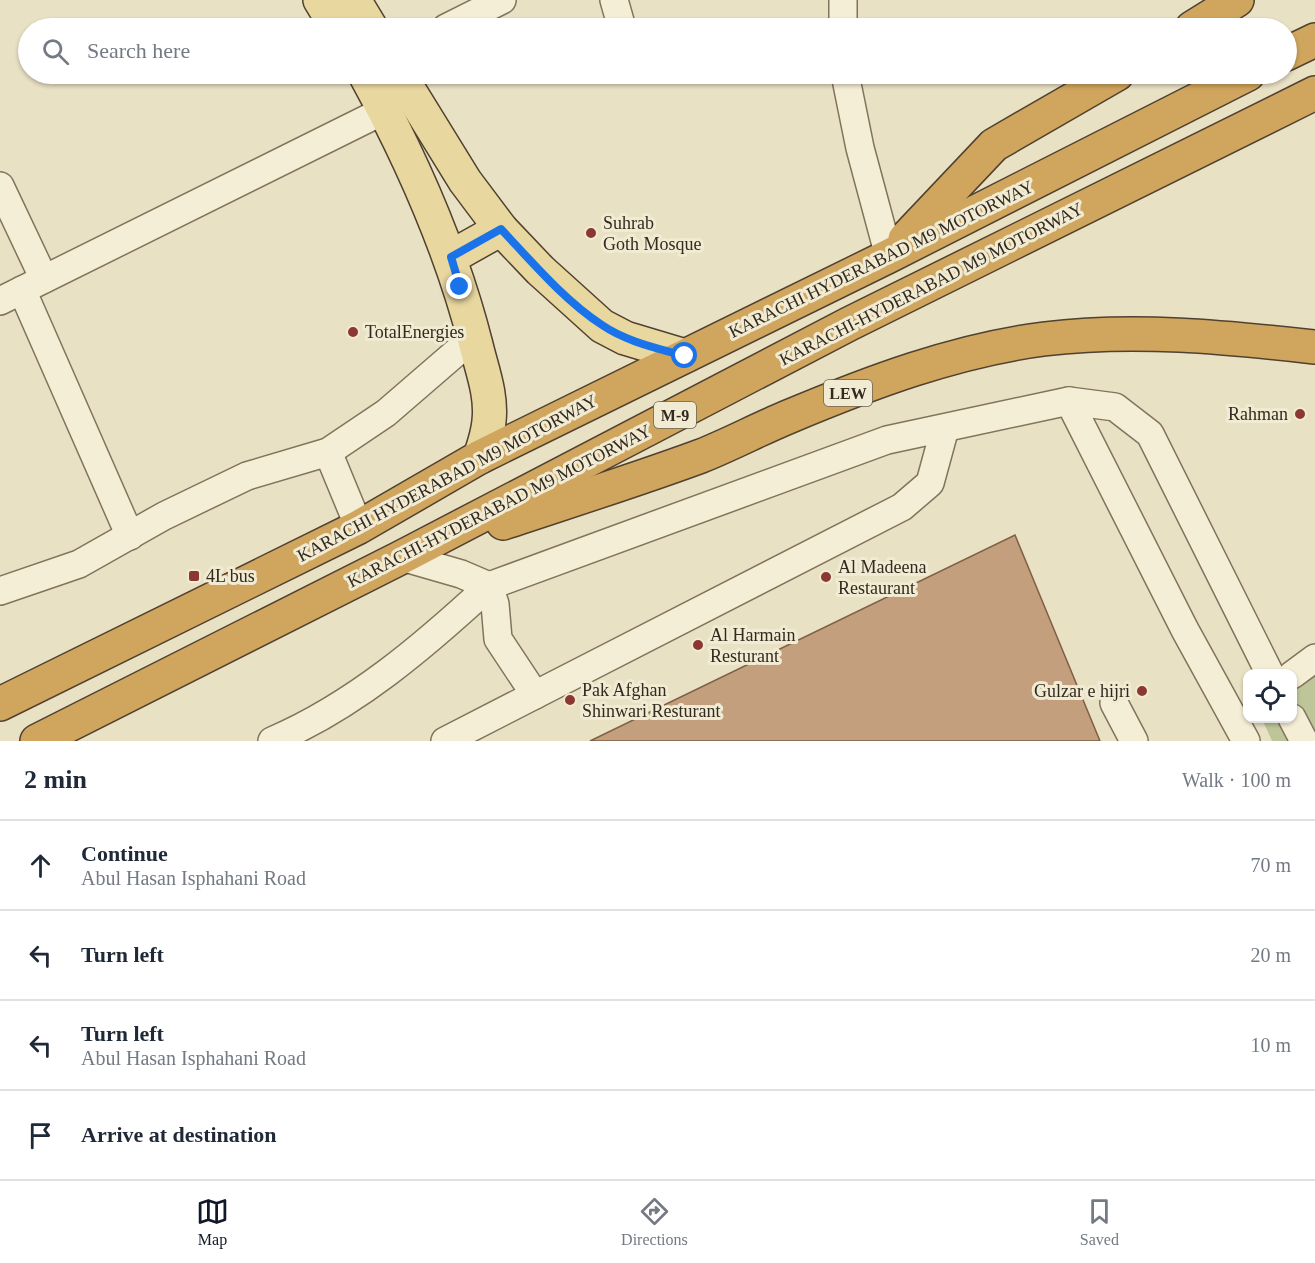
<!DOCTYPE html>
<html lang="en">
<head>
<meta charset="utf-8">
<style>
  body { margin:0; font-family:Georgia,serif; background:#f2f2f3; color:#1f2937 }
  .controls { position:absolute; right:18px; bottom:18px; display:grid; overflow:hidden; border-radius:12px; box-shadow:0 2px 4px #0004 }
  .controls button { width:54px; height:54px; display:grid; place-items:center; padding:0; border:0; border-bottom:2px solid #e0e1e3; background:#fff; color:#1f2937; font:30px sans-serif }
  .stop { position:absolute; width:18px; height:18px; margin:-14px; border:4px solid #1a73e8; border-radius:50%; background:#fff }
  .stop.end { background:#1a73e8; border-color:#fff; box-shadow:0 2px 6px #0008 }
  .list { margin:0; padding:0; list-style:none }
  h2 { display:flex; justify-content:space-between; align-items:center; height:78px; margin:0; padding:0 24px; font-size:26px }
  h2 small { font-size:20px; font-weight:400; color:#747a83 }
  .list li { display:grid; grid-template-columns:39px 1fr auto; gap:18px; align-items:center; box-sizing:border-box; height:90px; padding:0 24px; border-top:2px solid #e0e1e3 }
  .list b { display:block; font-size:22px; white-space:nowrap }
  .list p { margin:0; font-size:20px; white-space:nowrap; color:#747a83 }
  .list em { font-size:20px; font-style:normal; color:#747a83 }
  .icon { flex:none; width:33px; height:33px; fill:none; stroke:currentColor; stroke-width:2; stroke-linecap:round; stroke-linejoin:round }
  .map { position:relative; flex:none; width:1315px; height:741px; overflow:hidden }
  .search { position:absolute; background:#fff; box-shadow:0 2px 4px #0004; left:18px; right:18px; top:18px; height:66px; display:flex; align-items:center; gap:15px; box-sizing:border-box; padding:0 21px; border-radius:33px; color:#747a83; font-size:22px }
  .sheet { height:438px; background:#fff }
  nav { display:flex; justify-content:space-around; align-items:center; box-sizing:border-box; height:84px; border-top:2px solid #e0e1e3; background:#fff; font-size:16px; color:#747a83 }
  nav a { display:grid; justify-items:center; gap:3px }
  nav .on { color:#111827 }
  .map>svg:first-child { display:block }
  .green { fill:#bec699 }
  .building { fill:#c39f7e; stroke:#7f6045; stroke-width:1.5 }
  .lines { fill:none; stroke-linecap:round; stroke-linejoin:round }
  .minor-casing { stroke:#82735c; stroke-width:30 }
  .major-casing { stroke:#504130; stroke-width:36 }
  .highway-casing { stroke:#504130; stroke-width:36 }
  .minor { stroke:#f5eed6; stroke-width:27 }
  .major { stroke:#e9d7a0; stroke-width:33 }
  .highway { stroke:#d0a55d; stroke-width:33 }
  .route { stroke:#1a73e8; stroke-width:8 }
  .poi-dot { fill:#8b3833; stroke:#f1ebd3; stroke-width:2 }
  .labels { text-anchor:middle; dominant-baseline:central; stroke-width:6; stroke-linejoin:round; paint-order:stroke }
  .shield { fill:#f1ebd3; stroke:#6c6455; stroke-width:1.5 }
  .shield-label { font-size:16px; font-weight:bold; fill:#332a1f }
  .poi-label { font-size:18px; fill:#332a1f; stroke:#f1ebd3; text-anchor:start }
  .street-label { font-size:18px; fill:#332a1f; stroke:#f1ebd3 }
</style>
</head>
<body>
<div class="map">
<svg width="1315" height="741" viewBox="0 0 1315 741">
  <rect width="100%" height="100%" fill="#e9e1c4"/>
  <!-- green -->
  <path class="green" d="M1315 659V741H1272L1262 719 1292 718 1293 675Z"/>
  <!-- building -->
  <path class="building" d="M1015 535 1100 741H590Z"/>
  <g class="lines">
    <!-- minor casing -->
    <g class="minor-casing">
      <g id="minor">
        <path d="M614 0 622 28"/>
        <path d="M446 28 502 0"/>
        <path d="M843 28V0"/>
        <path d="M845 74 860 148 889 256"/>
        <path d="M0 186 44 279"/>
        <path d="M22 290 130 536"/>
        <path d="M0 301 385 110"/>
        <path d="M1069 401 1185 630 1246 741"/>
        <path d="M328 452 359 527"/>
        <path d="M0 591 79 564 164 516 247 476 328 452 386 413 474 337"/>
        <path d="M1292 675 1315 658"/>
        <path d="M535 695 498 639 495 604 489 586 887 440 1069 401 1115 407 1150 434 1270 674"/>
        <path d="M1114 703 1134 741"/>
        <path d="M1292 718 1304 741"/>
        <path d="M272 741C354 706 424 646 489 586L461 574 402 557"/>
        <path d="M445 741 902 507 930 483 945 428"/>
      </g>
    </g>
    <!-- major casing -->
    <g class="major-casing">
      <g id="major">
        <path d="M320 0 337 28"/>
        <path d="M354 0 371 28"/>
        <path d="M365 74C412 160 452 250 476 345 482 370 492 395 489 421 488 434 484 445 480 457"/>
        <path d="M399 74 465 181 501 229 540 270 602 326 625 338 685 356"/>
        <path d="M451 257 501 229"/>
      </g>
    </g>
    <!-- highway casing -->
    <g class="highway-casing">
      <g id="highway">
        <path d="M1192 28 1237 0"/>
        <path d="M1286 54 1315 40"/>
        <path d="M905 239 994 145 1117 74"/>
        <path d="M503 523C569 501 636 480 701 456 731 444 759 429 788 417 869 383 956 350 1044 339 1135 328 1224 337 1315 347"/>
        <path d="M0 704 359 527 480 457 889 256 1248 74"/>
        <path d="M37 741 402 557 849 324 1315 93"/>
      </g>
    </g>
    <!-- minor -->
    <use href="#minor" class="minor"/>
    <!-- major -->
    <use href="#major" class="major"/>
    <!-- highway -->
    <use href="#highway" class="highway"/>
  </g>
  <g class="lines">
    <!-- route -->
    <path class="route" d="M460 287 451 257 501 229C532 262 564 300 602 325 627 342 657 348 685 356"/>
  </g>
  <!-- markers -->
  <g class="poi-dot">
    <circle cx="591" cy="233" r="6"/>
    <circle cx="353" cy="332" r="6"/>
    <circle cx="1300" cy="414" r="6"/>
    <rect x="188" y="570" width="12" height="12" rx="3"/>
    <circle cx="826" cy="577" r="6"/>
    <circle cx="698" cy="645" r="6"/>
    <circle cx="1142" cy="691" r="6"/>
    <circle cx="570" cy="700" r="6"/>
  </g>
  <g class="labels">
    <!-- shield labels -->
    <g class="shield">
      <rect x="824" y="380" width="48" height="26" rx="4.5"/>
      <rect x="654" y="402" width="42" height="26" rx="4.5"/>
    </g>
    <g class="shield-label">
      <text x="848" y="393">LEW</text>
      <text x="675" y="415">M-9</text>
    </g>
    <!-- poi labels -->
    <g class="poi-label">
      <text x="603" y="223">Suhrab<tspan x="603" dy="21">Goth Mosque</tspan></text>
      <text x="365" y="332">TotalEnergies</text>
      <text x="1288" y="414" text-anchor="end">Rahman</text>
      <text x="838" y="567">Al Madeena<tspan x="838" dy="21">Restaurant</tspan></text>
      <text x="206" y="576">4L bus</text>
      <text x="710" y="635">Al Harmain<tspan x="710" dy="21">Resturant</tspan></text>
      <text x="582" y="690">Pak Afghan<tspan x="582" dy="21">Shinwari Resturant</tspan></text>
      <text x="1130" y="691" text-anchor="end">Gulzar e hijri</text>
    </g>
    <!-- street labels -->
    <g class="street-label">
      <text transform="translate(881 259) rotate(-26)">KARACHI HYDERABAD M9 MOTORWAY</text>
      <text transform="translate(931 284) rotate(-27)">KARACHI-HYDERABAD M9 MOTORWAY</text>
      <text transform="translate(447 478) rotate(-28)">KARACHI HYDERABAD M9 MOTORWAY</text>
      <text transform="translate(499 506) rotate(-27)">KARACHI-HYDERABAD M9 MOTORWAY</text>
    </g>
  </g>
</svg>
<div class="controls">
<button><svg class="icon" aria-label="locate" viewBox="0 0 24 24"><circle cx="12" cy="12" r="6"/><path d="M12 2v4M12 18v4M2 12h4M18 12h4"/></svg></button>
</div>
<div class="stop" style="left:685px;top:356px"></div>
<div class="stop end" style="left:460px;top:287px"></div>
<div class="search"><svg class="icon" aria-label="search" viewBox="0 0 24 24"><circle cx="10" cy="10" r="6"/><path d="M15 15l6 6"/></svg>Search here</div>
</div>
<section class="sheet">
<h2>2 min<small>Walk · 100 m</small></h2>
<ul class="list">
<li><svg class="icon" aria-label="ahead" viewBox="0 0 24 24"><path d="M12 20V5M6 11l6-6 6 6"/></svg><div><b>Continue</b><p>Abul Hasan Isphahani Road</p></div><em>70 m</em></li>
<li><svg class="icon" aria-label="left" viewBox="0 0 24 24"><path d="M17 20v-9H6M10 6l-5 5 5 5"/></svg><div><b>Turn left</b></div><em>20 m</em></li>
<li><svg class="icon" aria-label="left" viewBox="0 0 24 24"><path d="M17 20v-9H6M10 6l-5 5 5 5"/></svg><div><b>Turn left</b><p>Abul Hasan Isphahani Road</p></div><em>10 m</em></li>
<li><svg class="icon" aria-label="arrive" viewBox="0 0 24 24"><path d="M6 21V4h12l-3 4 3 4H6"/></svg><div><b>Arrive at destination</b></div></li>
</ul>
</section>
<nav>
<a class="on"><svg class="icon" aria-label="map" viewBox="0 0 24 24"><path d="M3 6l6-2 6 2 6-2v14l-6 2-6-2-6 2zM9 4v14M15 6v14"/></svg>Map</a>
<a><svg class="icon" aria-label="directions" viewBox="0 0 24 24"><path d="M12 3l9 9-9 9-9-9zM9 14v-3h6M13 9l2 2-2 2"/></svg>Directions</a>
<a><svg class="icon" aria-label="saved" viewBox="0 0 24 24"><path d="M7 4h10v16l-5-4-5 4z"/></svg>Saved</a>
</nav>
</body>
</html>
